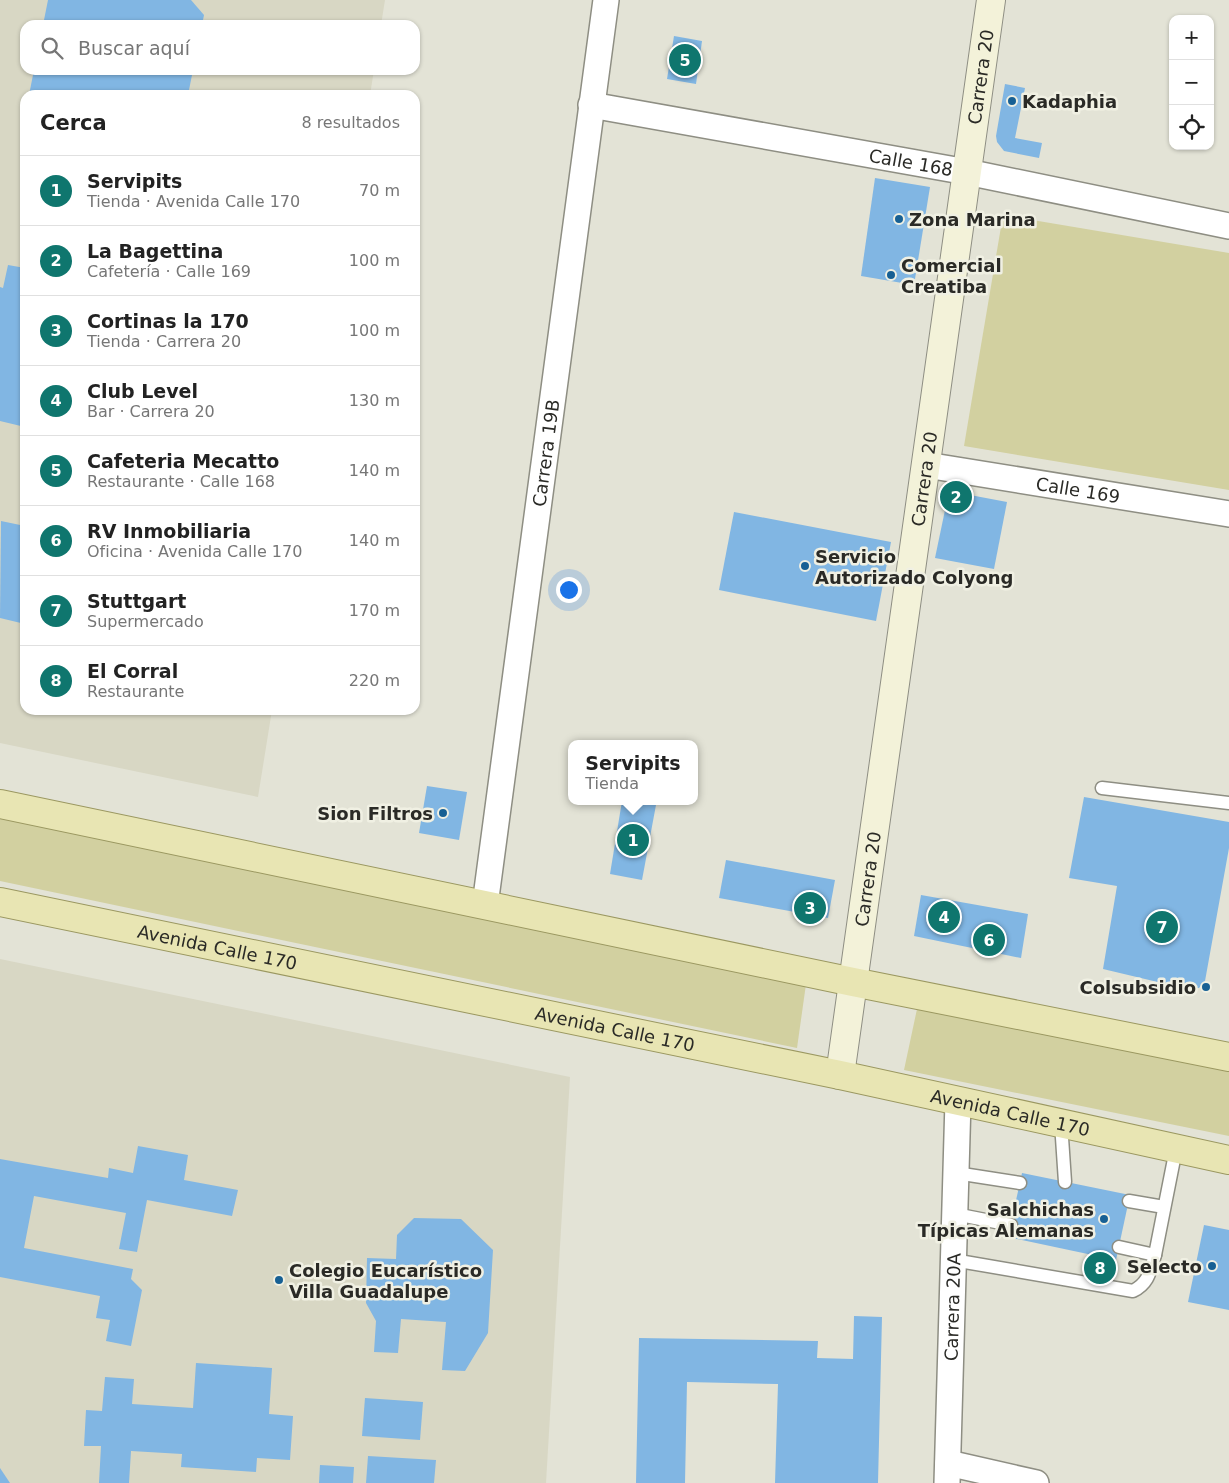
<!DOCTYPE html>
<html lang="es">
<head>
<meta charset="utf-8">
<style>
  body { margin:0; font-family:"DejaVu Sans",sans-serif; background:#f6f6f6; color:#222 }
  .controls { position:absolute; right:15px; top:15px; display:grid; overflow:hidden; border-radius:10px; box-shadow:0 1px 4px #0004 }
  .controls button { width:45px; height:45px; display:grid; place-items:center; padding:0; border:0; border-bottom:1px solid #e0e0e0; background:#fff; color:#222; font:25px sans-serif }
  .you { position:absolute; left:568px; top:589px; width:18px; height:18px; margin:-12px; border:4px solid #fff; border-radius:50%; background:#1a73e8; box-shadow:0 0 0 8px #1a73e833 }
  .badge { display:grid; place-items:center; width:32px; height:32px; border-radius:50%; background:#0f766e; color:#fff; font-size:16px; font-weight:700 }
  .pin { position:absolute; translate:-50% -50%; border:2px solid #fff; box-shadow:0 1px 5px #0006 }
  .popup { position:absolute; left:568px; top:740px; width:130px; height:65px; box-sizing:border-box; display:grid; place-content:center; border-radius:10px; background:#fff; filter:drop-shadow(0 1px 4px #0005); font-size:16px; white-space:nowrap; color:#767676 }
  .popup b { font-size:19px; color:#222 }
  .popup::after { content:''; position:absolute; left:50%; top:100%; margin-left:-10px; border:10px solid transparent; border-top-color:#fff }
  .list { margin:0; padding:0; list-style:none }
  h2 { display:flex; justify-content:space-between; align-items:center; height:65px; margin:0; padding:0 20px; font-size:21px }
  h2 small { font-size:16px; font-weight:400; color:#767676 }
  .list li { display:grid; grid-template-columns:32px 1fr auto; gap:15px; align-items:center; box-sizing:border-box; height:70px; padding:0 20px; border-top:1px solid #e0e0e0 }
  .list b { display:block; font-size:19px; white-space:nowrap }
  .list p { margin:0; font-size:16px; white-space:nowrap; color:#767676 }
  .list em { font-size:16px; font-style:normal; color:#767676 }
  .icon { flex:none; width:28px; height:28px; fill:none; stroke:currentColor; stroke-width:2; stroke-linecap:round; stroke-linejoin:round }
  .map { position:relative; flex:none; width:1229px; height:1483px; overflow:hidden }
  .search { position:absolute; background:#fff; box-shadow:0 1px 4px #0004; left:20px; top:20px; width:400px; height:55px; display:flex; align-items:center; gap:12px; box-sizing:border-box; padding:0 18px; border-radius:15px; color:#767676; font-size:19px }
  .panel { position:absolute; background:#fff; box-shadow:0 1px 4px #0004; left:20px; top:90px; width:400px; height:625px; border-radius:15px }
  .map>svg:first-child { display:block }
  .built { fill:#d8d7c4 }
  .green { fill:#d2d0a0 }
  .building { fill:#81b6e3 }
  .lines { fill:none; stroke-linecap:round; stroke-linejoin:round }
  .service-casing { stroke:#8e8e83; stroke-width:15 }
  .minor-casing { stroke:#8e8e83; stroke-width:28 }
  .secondary-casing { stroke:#8e8e83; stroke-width:30 }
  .primary-casing { stroke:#9b9861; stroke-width:30 }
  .service { stroke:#fff; stroke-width:12 }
  .minor { stroke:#fff; stroke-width:25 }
  .secondary { stroke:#f3f2d9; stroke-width:28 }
  .primary { stroke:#e8e5b3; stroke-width:28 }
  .poi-dot { fill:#176094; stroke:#f0f0e3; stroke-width:2 }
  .labels { text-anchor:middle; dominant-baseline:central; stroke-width:5; stroke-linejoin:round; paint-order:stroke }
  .street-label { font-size:18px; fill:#2a2a26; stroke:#f0f0e3 }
  .poi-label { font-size:18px; font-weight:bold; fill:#2a2a26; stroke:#f0f0e3; text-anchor:start }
</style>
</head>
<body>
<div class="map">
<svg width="1229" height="1483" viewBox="0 0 1229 1483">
  <rect width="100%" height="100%" fill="#e3e3d6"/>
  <!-- built -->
  <g class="built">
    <path d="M0 0H385L381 25H25V70H374L370 95H25V710H272L258 797 0 743Z"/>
    <path d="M0 959 570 1077 546 1483H0Z"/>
  </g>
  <!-- green -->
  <g class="green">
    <path d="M1003 215 1229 253V490L964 446Z"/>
    <path d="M0 817 806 984 797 1048 0 881Z"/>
    <path d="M917 1009 1109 1046 1229 1071V1136L904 1070Z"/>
  </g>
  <!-- building -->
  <g class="building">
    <path d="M48 0H191L204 15 202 25H43Z"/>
    <path d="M674 36 702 41 696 84 667 79Z"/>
    <path d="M34 70H193L188 95H29Z"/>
    <path d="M1005 84 1025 88 1015 138 1042 143 1039 158 1004 151 997 142 996 136Z"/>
    <path d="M875 178 930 187 914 285 861 276Z"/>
    <path d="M8 265 25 268V427L0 421V287L3 288Z"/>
    <path d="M949 491 1007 502 994 569 935 558Z"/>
    <path d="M734 512 891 542 876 621 719 590Z"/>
    <path d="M1 521 25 526V624L0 618Z"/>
    <path d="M427 786 467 792 459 840 419 833Z"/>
    <path d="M1084 797 1229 822V848L1205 981 1199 988 1187 989 1103 969 1117 886 1069 878Z"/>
    <path d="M622 801H635L656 805 642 880 610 874Z"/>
    <path d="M726 860 835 880 828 918 719 898Z"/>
    <path d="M921 895 1028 914 1021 958 914 936Z"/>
    <path d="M138 1146 188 1155 184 1180 238 1190 232 1216 147 1200 137 1252 119 1249 126 1213 34 1196 24 1248 133 1269 131 1279 142 1290 131 1346 106 1341 110 1320 96 1318 100 1296 0 1277V1159L108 1178 109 1168 133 1173Z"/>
    <path d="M1022 1173 1130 1195 1116 1260 1008 1237Z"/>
    <path d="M414 1218 461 1219 493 1250 488 1333 465 1371 442 1370 446 1322 401 1319 398 1353 374 1352 376 1321 366 1303 367 1258 396 1259 397 1235Z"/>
    <path d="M1204 1225 1229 1230V1310L1188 1302Z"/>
    <path d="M854 1316 882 1317 878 1483H775L778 1384 687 1382 685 1483H636L639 1338 818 1341 817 1358 853 1359Z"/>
    <path d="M196 1363 272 1368 269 1414 293 1416 290 1460 257 1458 256 1472 181 1467 182 1454 131 1451 129 1483H99L101 1446H84L86 1410 102 1411 105 1377 134 1379 132 1404 193 1408Z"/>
    <path d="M365 1398 423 1402 420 1440 362 1436Z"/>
    <path d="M368 1456 436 1460 434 1483H366Z"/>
    <path d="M320 1465 354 1467 353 1483H319Z"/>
    <path d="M0 1468 10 1483H0Z"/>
  </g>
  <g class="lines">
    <!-- service casing -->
    <g class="service-casing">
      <g id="service">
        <path d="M1102 788 1229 803"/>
        <path d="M1061 1123 1065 1182"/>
        <path d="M956 1173 1020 1183"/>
        <path d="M1129 1201 1164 1207"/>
        <path d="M955 1214 1011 1225"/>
        <path d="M1119 1247 1155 1255 1176 1149"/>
        <path d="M953 1260 1133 1291C1149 1283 1150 1271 1155 1255"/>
      </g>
    </g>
    <!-- minor casing -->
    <g class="minor-casing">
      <g id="minor">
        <path id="s1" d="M591 105 967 172 1229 226"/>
        <path id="s2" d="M926 465 1229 514"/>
        <path id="s3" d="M485 905 606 0"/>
        <path d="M948 1463 1036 1483"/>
        <path id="s4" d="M947 1483 958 1101"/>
      </g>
    </g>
    <!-- secondary casing -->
    <g class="secondary-casing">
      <g id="secondary">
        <path id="s5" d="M840 1075 991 0"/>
      </g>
    </g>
    <!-- primary casing -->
    <g class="primary-casing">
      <g id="primary">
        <path d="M0 804 853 982 1229 1057"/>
        <path id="s6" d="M0 902 840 1075 1229 1160"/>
      </g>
    </g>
    <!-- service -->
    <use href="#service" class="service"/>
    <!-- minor -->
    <use href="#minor" class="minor"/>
    <!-- secondary -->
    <use href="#secondary" class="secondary"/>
    <!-- primary -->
    <use href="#primary" class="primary"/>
  </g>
  <!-- markers -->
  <g class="poi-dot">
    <circle cx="1012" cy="101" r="5"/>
    <circle cx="899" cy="219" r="5"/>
    <circle cx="891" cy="275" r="5"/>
    <circle cx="805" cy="566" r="5"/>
    <circle cx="443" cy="813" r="5"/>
    <circle cx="1206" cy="987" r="5"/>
    <circle cx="1104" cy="1219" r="5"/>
    <circle cx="1212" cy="1266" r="5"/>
    <circle cx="279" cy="1280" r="5"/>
  </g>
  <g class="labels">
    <!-- street labels -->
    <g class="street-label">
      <text stroke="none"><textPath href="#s5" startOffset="1008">Carrera 20</textPath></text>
      <text stroke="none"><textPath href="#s1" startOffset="325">Calle 168</textPath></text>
      <text stroke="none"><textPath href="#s3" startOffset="456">Carrera 19B</textPath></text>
      <text stroke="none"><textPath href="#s5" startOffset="602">Carrera 20</textPath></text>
      <text stroke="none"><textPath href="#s2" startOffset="154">Calle 169</textPath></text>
      <text stroke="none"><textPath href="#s5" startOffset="198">Carrera 20</textPath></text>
      <text stroke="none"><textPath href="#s6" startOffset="222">Avenida Calle 170</textPath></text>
      <text stroke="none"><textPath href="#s6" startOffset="628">Avenida Calle 170</textPath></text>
      <text stroke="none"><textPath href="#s6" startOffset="1032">Avenida Calle 170</textPath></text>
      <text stroke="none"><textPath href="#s4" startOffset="176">Carrera 20A</textPath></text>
    </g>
    <!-- poi labels -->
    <g class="poi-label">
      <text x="1022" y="101">Kadaphia</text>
      <text x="909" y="219">Zona Marina</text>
      <text x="901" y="265">Comercial<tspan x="901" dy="21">Creatiba</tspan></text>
      <text x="815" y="556">Servicio<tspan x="815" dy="21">Autorizado Colyong</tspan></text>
      <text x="433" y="813" text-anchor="end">Sion Filtros</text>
      <text x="1196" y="987" text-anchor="end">Colsubsidio</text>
      <text x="1094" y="1209" text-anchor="end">Salchichas<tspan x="1094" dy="21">Típicas Alemanas</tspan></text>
      <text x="1202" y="1266" text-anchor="end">Selecto</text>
      <text x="289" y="1270">Colegio Eucarístico<tspan x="289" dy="21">Villa Guadalupe</tspan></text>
    </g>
  </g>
</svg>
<div class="controls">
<button>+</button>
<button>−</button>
<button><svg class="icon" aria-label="locate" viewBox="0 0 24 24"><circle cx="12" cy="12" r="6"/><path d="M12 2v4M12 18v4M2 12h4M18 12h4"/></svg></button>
</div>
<div class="you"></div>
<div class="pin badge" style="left:633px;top:840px">1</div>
<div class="popup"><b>Servipits</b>Tienda</div>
<div class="pin badge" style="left:956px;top:497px">2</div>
<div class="pin badge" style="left:810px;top:908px">3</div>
<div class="pin badge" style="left:944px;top:917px">4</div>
<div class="pin badge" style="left:685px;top:60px">5</div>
<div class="pin badge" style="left:989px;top:940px">6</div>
<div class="pin badge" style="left:1162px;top:927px">7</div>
<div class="pin badge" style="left:1100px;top:1268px">8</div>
<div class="search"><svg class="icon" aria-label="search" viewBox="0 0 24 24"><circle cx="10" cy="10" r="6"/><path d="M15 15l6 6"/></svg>Buscar aquí</div>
<section class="panel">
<h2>Cerca<small>8 resultados</small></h2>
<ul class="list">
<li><span class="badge">1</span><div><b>Servipits</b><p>Tienda · Avenida Calle 170</p></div><em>70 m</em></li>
<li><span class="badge">2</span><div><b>La Bagettina</b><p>Cafetería · Calle 169</p></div><em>100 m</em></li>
<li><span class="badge">3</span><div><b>Cortinas la 170</b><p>Tienda · Carrera 20</p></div><em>100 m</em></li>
<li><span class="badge">4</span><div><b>Club Level</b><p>Bar · Carrera 20</p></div><em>130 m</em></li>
<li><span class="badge">5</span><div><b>Cafeteria Mecatto</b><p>Restaurante · Calle 168</p></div><em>140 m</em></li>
<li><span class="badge">6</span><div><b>RV Inmobiliaria</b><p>Oficina · Avenida Calle 170</p></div><em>140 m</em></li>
<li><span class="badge">7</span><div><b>Stuttgart</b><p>Supermercado</p></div><em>170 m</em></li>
<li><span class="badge">8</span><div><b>El Corral</b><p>Restaurante</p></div><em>220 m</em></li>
</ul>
</section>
</div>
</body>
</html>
